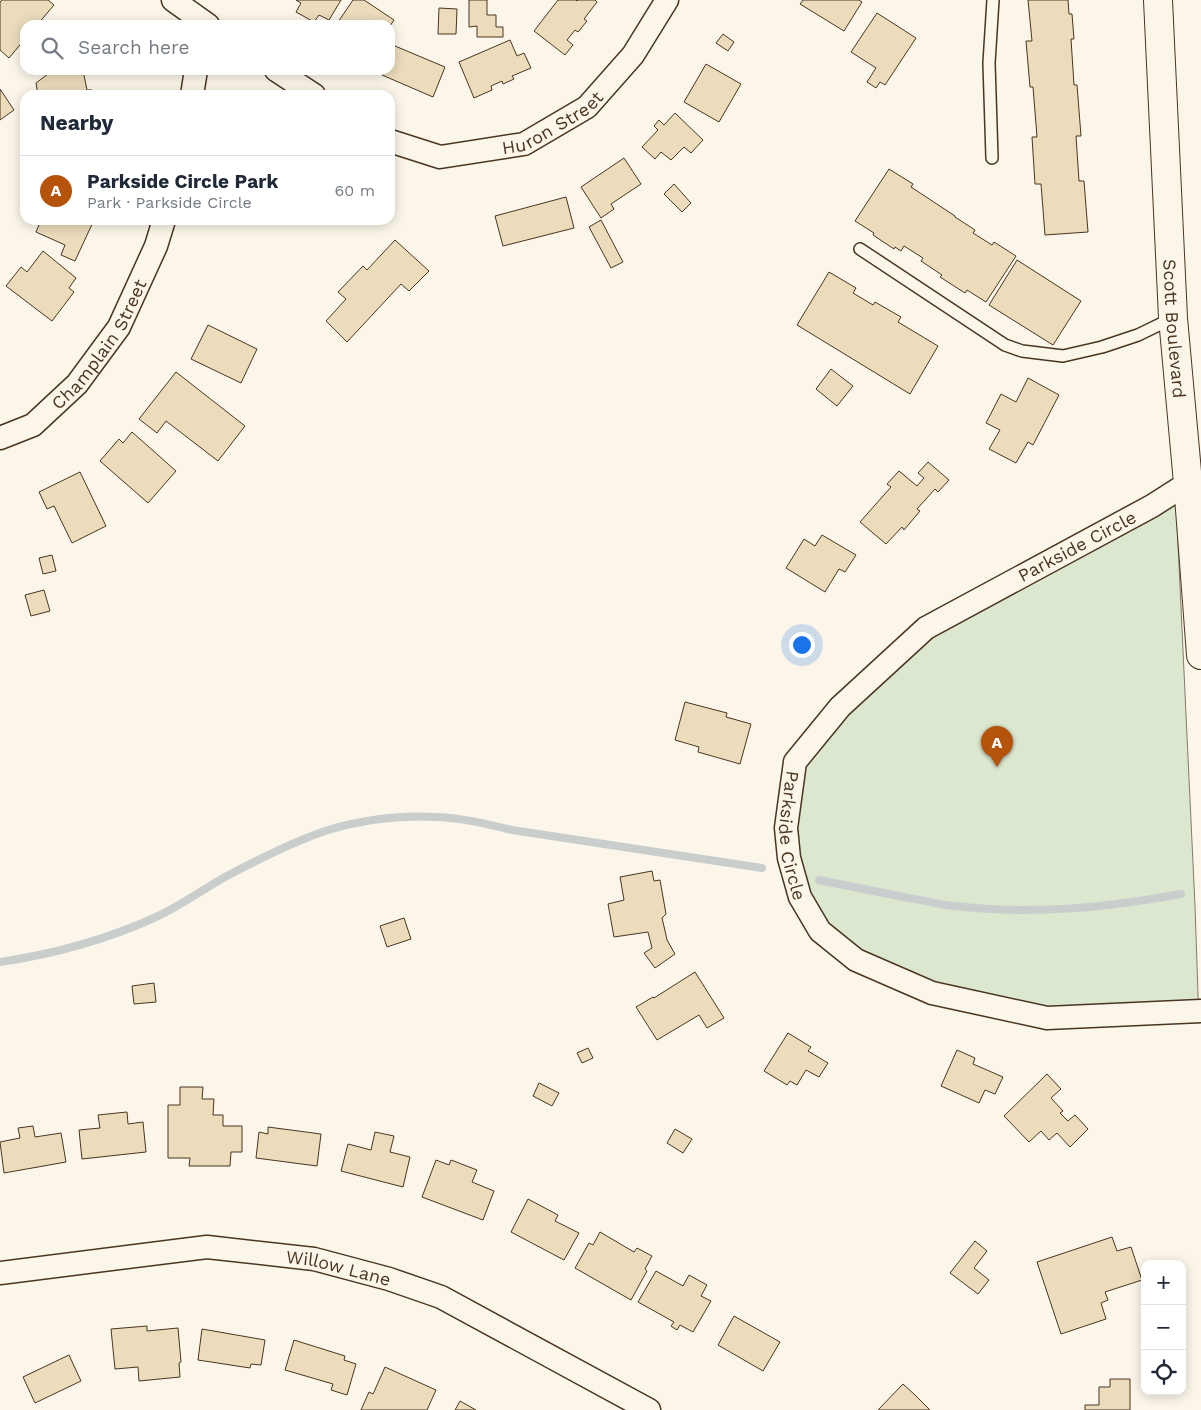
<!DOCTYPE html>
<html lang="en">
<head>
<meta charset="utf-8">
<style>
  body { margin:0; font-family:"Work Sans",sans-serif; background:#f2f2f3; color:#1f2937 }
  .controls { position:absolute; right:15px; bottom:15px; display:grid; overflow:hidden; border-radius:10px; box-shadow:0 2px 12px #0003 }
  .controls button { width:45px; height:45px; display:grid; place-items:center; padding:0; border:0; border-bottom:1px solid #e0e1e3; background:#fff; color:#1f2937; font:25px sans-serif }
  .you { position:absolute; left:801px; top:644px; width:18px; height:18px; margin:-12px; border:4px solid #fff; border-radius:50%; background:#1a73e8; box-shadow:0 0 0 8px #1a73e833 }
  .badge { display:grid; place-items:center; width:32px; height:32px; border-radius:50%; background:#b45309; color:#fff; font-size:16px; font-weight:700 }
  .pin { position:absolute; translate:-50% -41px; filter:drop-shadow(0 1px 2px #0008) }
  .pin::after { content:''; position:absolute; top:26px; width:18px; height:15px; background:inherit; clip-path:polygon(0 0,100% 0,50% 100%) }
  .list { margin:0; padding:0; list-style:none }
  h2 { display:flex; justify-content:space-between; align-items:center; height:65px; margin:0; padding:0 20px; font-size:21px }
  h2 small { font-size:16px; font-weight:400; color:#747a83 }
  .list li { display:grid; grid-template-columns:32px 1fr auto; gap:15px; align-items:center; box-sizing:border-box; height:70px; padding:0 20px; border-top:1px solid #e0e1e3 }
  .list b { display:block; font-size:19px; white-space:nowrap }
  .list p { margin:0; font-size:16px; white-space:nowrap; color:#747a83 }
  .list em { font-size:16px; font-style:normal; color:#747a83 }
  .icon { flex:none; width:28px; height:28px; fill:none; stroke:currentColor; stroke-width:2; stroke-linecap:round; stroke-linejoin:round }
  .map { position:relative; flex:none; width:1201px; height:1410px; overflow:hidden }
  .search { position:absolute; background:#fff; box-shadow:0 2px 12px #0003; left:20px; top:20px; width:375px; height:55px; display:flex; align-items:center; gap:12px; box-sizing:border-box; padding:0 18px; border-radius:15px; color:#747a83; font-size:19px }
  .panel { position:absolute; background:#fff; box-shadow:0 2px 12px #0003; left:20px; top:90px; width:375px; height:135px; border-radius:15px }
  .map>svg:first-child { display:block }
  .green { fill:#dce7d0; stroke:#887966 }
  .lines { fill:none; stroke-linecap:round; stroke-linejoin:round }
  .stream { stroke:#c9cecd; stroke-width:8 }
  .building { fill:#ecdcbc; stroke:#4a3520 }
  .service-casing { stroke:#4a3520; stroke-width:14 }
  .minor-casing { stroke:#4a3520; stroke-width:25 }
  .trunk-casing { stroke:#4a3520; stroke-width:30 }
  .service { stroke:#fbf6e9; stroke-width:11 }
  .minor { stroke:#fbf6e9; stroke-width:22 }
  .trunk { stroke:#fbf6e9; stroke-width:28 }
  .labels { text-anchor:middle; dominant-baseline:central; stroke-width:4; stroke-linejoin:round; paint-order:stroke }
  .street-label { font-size:18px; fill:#4a3520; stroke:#fbf6e9 }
</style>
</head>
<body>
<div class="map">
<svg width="1201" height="1410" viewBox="0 0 1201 1410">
  <rect width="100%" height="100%" fill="#fbf6e9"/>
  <!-- green -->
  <path class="green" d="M1176 501 1195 906 1199 1023 1132 1019 1039 1006 925 981 868 955 825 923 809 896 799 853 797 831 800 780 811 754 848 710 913 651 972 608Z"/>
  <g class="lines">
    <!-- stream -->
    <g class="stream">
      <path d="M819 880C849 886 879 892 909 898 924 900 939 905 954 906 1032 915 1105 908 1181 894"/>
      <path d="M0 962C54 954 106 940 156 917 180 906 202 890 225 877 257 860 290 843 325 831 360 820 400 815 437 817 462 818 487 824 512 830L762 868"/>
    </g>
  </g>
  <!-- building -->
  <g class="building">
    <path d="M2 0H48L54 5 37 25H25V39L9 58 0 50V2Z"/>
    <path d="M296 0H341L329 20 319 15 314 22 296 12 301 3Z"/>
    <path d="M353 0H364L394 20 390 26 336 25Z"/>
    <path d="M469 0H487V15H496V27H503V37H477V26L469 27Z"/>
    <path d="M558 0H576L577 1 578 0H595L597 2 584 19 587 21 578 32 575 30 567 40 573 45 565 55 534 31Z"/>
    <path d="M803 0H859L862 2 844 31 800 4Z"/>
    <path d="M1028 0H1068L1069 14H1072L1074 39H1071L1074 85H1077L1081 136H1076L1079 181H1084L1088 232 1045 235 1041 184H1035L1032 137H1037L1033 87H1030L1026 41H1032Z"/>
    <path d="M439 8 457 9 456 34H438Z"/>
    <path d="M877 13 916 38 885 85 880 82 876 88 867 82 876 68 851 52Z"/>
    <path d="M723 34 734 42 728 51 716 43Z"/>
    <path d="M510 40 517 56 524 53 531 68 512 76 514 79 503 84 502 81 491 86 492 90 474 98 459 62Z"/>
    <path d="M395 46 445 67 433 97 382 75 385 70H390V57Z"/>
    <path d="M706 64 741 84 719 122 684 102Z"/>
    <path d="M61 70H83L87 90H92L93 95H38L36 83 48 74Z"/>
    <path d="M0 89 14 110 0 120Z"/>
    <path d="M675 113 703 140 691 153 684 147 671 160 661 152 655 159 642 147 658 130 654 126 659 120 664 125Z"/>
    <path d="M624 158 641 184 611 204 614 209 601 218 581 187Z"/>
    <path d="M889 169 913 184 911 187 955 216V217L975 230 973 233 992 245 994 242 1016 256 986 302 967 290 965 293 940 277 942 275 921 261 923 258 904 246 901 251 895 247 894 249 873 235 874 233 855 221Z"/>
    <path d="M674 184 691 203 682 212 664 194Z"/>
    <path d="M566 197 574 228 503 246 495 216Z"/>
    <path d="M41 220H94L75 261 61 255 65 245 36 232Z"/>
    <path d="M601 220 623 262 611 268 589 227Z"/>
    <path d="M395 240 429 271 409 291 401 284 347 342 326 321 346 299 338 292 363 266 367 270Z"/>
    <path d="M43 251 76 278 69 288 74 292 52 321 6 286 21 267 27 272Z"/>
    <path d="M1017 260 1081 301 1053 345 989 305Z"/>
    <path d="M829 272 856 288 853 293 873 305 875 302 901 317 898 322 938 346 910 394 797 325Z"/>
    <path d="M208 325 257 349 241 383 191 359Z"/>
    <path d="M831 369 853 386 837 406 816 389Z"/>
    <path d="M176 372 245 426 218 461 166 421 157 433 139 419Z"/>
    <path d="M1028 378 1059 395 1033 445 1028 442 1016 463 989 449 1000 430 986 423 1001 394 1016 402Z"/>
    <path d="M132 432 176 471 148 503 100 461 119 439 123 443Z"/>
    <path d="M928 462 949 480 938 492 935 489 917 509 920 511 904 530 902 527 886 544 860 522 891 487 887 484 899 471 917 486 924 478 918 473Z"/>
    <path d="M80 472 106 526 72 543 54 506 47 509 39 492Z"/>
    <path d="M822 535 856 555 845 572 839 569 825 592 786 568 804 539 815 546Z"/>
    <path d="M52 555 56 571 43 574 39 558Z"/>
    <path d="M44 590 50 611 31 616 25 595Z"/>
    <path d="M685 702 727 713 726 717 751 724 740 764 698 752 699 747 675 740Z"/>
    <path d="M652 871 654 881 660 880 666 914 662 918 666 935 667 940 675 954 655 968 644 953 652 948 648 932 614 937 608 904 624 900 620 877Z"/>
    <path d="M404 918 411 939 387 947 380 926Z"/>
    <path d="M695 972 724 1018 707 1028 699 1015 657 1040 636 1007 653 997 654 998Z"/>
    <path d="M154 983 156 1002 134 1004 132 986Z"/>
    <path d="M788 1033 811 1047 808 1051 828 1063 819 1077 806 1070 797 1085 790 1081 787 1085 764 1071Z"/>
    <path d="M588 1048 593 1058 582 1063 577 1053Z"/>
    <path d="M957 1050 975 1058 973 1064 1003 1077 995 1094 985 1090 979 1103 941 1086Z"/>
    <path d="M1047 1074 1061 1089 1051 1098 1063 1111 1060 1113 1068 1121 1075 1115 1088 1129 1070 1147 1057 1133 1049 1140 1041 1131 1029 1142 1004 1116Z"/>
    <path d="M539 1083 559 1093 552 1106 533 1096Z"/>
    <path d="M180 1087H203L202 1099H214L213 1115H223V1126H242V1152H231L230 1166H189L190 1158H168V1105H180Z"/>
    <path d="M127 1112 128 1124 143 1122 146 1152 82 1159 79 1130 100 1128 98 1115Z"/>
    <path d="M33 1126 35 1137 61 1133 66 1162 4 1173 0 1142 20 1138 18 1128Z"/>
    <path d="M268 1127 321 1134 317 1166 256 1158 259 1132 268 1134Z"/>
    <path d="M675 1129 692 1139 683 1153 667 1143Z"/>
    <path d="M375 1132 394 1136 390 1152 410 1157 403 1187 341 1171 348 1144 371 1150Z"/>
    <path d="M436 1160 449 1165 451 1160 477 1170 472 1182 494 1191 483 1220 422 1197Z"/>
    <path d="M528 1199 558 1215 555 1221 579 1233 564 1260 511 1232Z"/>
    <path d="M600 1232 634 1252 637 1248 652 1256 645 1269 647 1271 631 1300 575 1268 589 1243 593 1245Z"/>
    <path d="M1112 1237 1117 1251 1131 1247 1142 1280 1105 1292 1108 1300 1101 1303 1106 1319 1061 1334 1037 1262Z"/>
    <path d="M975 1241 987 1251 974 1268 989 1280 978 1294 950 1273Z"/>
    <path d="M656 1271 683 1286 689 1275 707 1285 701 1296 711 1301 693 1332 680 1325 677 1330 671 1326 674 1322 638 1302Z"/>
    <path d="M734 1316 780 1342 763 1371 718 1345Z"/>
    <path d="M147 1326V1331L178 1328 181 1362 179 1363 180 1377 139 1381 138 1367 115 1369 111 1329Z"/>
    <path d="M202 1329 265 1340 261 1365 251 1364 250 1368 198 1360Z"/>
    <path d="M294 1340 345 1356 344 1360 356 1364 347 1395 331 1390 333 1384 285 1370Z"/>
    <path d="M69 1355 81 1381 35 1403 23 1377Z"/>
    <path d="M385 1367 436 1390 427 1410H361L369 1392 373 1394Z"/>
    <path d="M1110 1379H1130V1410H1085V1405H1099V1387H1110Z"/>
    <path d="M903 1384 915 1395 930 1410H878Z"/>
    <path d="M460 1401 476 1410H455Z"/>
  </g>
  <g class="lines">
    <!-- service casing -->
    <g class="service-casing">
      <g id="service">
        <path d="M992 158 989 63 993 0"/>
        <path d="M860 249 1005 345 1022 351 1063 356 1102 347 1138 335 1173 318"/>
      </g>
    </g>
    <!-- minor casing -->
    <g class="minor-casing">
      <g id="minor">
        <path d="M173 0 208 25"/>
        <path d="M276 70 314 95"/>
        <path d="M192 95 196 70"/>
        <path id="s1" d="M390 141 440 157 524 144 587 107 633 55 667 0"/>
        <path id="s2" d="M0 438 33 425 77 384 119 327 156 246 164 220"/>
        <path id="s3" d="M1188 483 1152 506 926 628 840 707 795 762 786 828 789 858 800 897 820 931 856 960 932 993 1047 1018 1201 1011"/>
        <path id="s4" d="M0 1273 207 1247 314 1259 389 1279 441 1297 649 1410"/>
      </g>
    </g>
    <!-- trunk casing -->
    <g class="trunk-casing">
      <g id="trunk">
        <path id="s5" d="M1158 0 1173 318 1188 483 1201 655"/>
      </g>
    </g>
    <!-- service -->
    <use href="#service" class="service"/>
    <!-- minor -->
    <use href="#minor" class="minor"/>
    <!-- trunk -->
    <use href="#trunk" class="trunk"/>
  </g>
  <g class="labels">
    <!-- street labels -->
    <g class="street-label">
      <text stroke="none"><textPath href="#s1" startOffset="172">Huron Street</textPath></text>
      <text stroke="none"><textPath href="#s5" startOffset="329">Scott Boulevard</textPath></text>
      <text stroke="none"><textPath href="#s2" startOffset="141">Champlain Street</textPath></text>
      <text transform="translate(1077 546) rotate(-28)">Parkside Circle</text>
      <text stroke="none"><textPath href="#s3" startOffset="562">Parkside Circle</textPath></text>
      <text stroke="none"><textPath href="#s4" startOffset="342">Willow Lane</textPath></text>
    </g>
  </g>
</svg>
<div class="controls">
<button>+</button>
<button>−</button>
<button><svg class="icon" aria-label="locate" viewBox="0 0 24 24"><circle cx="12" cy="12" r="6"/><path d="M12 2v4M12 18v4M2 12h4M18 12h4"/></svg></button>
</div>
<div class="you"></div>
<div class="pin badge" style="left:997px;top:767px">A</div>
<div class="search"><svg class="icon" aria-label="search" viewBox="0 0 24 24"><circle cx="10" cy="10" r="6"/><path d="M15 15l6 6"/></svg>Search here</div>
<section class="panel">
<h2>Nearby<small></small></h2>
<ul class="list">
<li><span class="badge">A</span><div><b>Parkside Circle Park</b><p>Park · Parkside Circle</p></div><em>60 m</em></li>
</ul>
</section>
</div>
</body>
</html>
